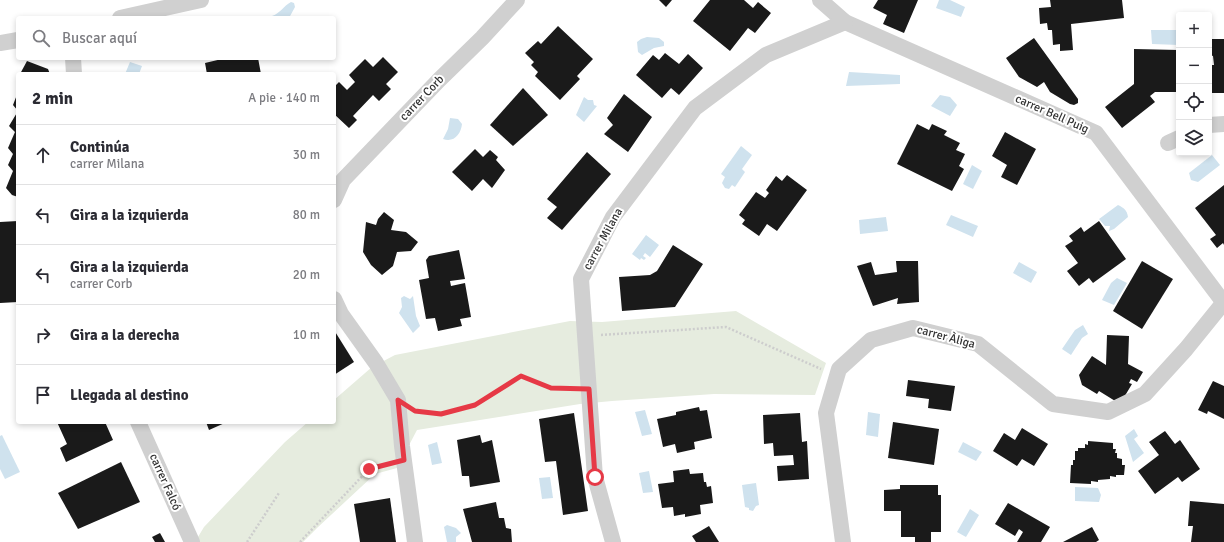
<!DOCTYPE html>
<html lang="es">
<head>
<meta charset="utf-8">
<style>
  body { margin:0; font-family:Signika,sans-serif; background:#f7f7f7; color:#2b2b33 }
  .controls { position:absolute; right:12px; top:12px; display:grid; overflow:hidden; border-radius:4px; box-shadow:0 2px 6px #0003 }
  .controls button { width:36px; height:36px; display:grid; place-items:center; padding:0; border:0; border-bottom:1px solid #e1e1e2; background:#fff; color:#2b2b33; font:20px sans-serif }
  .stop { position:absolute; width:12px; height:12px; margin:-9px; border:3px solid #e63946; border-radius:50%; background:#fff }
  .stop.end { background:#e63946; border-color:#fff; box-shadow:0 1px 4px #0008 }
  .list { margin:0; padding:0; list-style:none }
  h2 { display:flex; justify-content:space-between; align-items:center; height:52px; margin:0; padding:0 16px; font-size:17px }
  h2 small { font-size:13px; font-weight:400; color:#7c7c81 }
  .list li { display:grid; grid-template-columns:26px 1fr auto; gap:12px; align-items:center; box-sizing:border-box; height:60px; padding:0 16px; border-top:1px solid #e1e1e2 }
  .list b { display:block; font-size:15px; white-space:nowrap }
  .list p { margin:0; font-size:13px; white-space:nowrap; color:#7c7c81 }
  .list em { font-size:13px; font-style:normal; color:#7c7c81 }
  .icon { flex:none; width:22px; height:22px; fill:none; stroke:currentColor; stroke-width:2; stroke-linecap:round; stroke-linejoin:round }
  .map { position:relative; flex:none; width:1224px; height:542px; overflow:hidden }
  .search { position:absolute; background:#fff; box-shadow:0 2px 6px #0003; left:16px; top:16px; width:320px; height:44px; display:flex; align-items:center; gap:10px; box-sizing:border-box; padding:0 14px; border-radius:4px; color:#7c7c81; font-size:15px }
  .panel { position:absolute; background:#fff; box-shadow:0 2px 6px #0003; left:16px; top:72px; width:320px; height:352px; border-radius:4px }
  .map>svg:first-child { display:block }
  .green { fill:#e6ecdf }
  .water { fill:#cfe2ee }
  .building { fill:#1a1a1a }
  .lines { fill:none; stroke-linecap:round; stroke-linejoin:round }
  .path { stroke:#cdcdcd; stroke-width:2.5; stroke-dasharray:2 2; stroke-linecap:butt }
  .street { stroke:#d0d0d0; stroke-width:16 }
  .route { stroke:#e63946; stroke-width:5 }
  .labels { text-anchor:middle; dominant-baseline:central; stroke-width:4; stroke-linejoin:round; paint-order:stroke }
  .street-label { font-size:12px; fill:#333; stroke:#fff }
</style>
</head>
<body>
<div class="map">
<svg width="1224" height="542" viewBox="0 0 1224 542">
  <rect width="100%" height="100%" fill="#fff"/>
  <!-- green -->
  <path class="green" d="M736 311 826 363 815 395 714 394 612 401 580 404 417 430 397 468 375 474 317 528 303 542H195L204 527 285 442 308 422H334V400L372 367 395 355 570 321 602 322Z"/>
  <!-- water -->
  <g class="water">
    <path d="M939 0H950L965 7 961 17 936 8Z"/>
    <path d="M291 2 294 3 295 7 289 18H272V16C281 13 283 6 291 2Z"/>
    <path d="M1151 30H1179V45L1152 44Z"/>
    <path d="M647 37 659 38 664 42V46L654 48 642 55 638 52 637 42 641 39Z"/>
    <path d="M130 62 142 66 139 74H125Z"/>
    <path d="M849 72 900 75V84L846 86Z"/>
    <path d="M940 95 950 97 957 105 950 116 931 106Z"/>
    <path d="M584 97 588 100H593L594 105 597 106 584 122 576 115Z"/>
    <path d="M450 118 458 119 462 124C461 134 454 143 443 139L448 129Z"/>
    <path d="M741 146 752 155 742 169 745 172 735 187 732 185 729 189 725 188 722 183 725 177 721 174Z"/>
    <path d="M1212 155 1220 165 1198 182 1191 180 1189 173Z"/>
    <path d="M972 165 982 171 973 189 963 184Z"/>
    <path d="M1118 205C1124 208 1127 210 1128 217L1114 229 1109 231 1110 226H1105L1099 219Z"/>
    <path d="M951 215 978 226 973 237 946 225Z"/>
    <path d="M886 217 888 231 860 234 859 220Z"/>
    <path d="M646 235 659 245 650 257 645 253 643 256 646 258 644 260 641 258 640 260 632 254Z"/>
    <path d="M1019 262 1037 272 1031 283 1013 273Z"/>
    <path d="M1117 278 1127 283 1114 305 1102 300 1111 283Z"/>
    <path d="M404 296 410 299 413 296 416 316 420 326 413 333 399 313 402 307 401 298Z"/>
    <path d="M1083 325 1088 334 1082 338 1071 355 1062 349 1075 330Z"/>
    <path d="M645 410 652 434 642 436 635 412Z"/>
    <path d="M868 412 880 414 878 437 866 435Z"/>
    <path d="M1134 429 1138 436 1134 439 1144 453 1133 462 1125 436Z"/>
    <path d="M2 435 20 472 5 479 0 469V436Z"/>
    <path d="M437 442 442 463 432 465 428 445Z"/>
    <path d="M963 442 982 452 976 461 958 452Z"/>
    <path d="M649 471 653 492 643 493 639 473Z"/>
    <path d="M550 477 553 498 542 499 539 478Z"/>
    <path d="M756 483 759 505 756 506 753 511 749 510V508L745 507 742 485Z"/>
    <path d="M1075 487 1098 488 1101 495 1099 502 1075 501Z"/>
    <path d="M970 509 979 515 966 537 957 532Z"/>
    <path d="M447 525 456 528 461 533 456 537V542H447L444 527Z"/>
  </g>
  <!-- building -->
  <g class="building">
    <path d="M659 0H672L666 7Z"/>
    <path d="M710 0H744L753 8 758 2 771 13 755 33 748 28 730 51 693 21Z"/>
    <path d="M878 0H918L904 33 883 24 887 15 873 8Z"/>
    <path d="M1050 0H1122L1124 18 1071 24 1073 50 1060 51V44L1053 45 1052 30H1048L1047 23 1040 24 1039 8 1051 7Z"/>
    <path d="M558 26 593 59 577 76 580 79 560 100 535 76 538 72 531 65 534 62 525 53 538 41 541 44Z"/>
    <path d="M1034 38 1078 99V103L1074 105 1070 104 1050 92 1044 82 1037 87 1019 77 1006 58Z"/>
    <path d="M1210 39H1224V93H1212L1210 65H1214L1213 56 1210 55Z"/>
    <path d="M1134 49 1179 50V92H1155L1150 96 1155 102 1122 128 1105 107 1134 84Z"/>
    <path d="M665 53 679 64 688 54 703 68 679 95 671 88 662 98 636 75 653 55 659 60Z"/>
    <path d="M383 57 398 72 386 84 391 89 379 101 373 95 353 116 357 120 349 128 334 114V87L339 82 347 90 355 82 349 75 365 59 373 67Z"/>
    <path d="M226 58H258L261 74H207L205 63Z"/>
    <path d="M27 61 48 69 50 74H20Z"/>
    <path d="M523 88 548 115 513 146 490 125Z"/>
    <path d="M18 92V197L12 195 6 188 13 171 8 165 13 154 8 148 15 132 9 126 18 111 13 105Z"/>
    <path d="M624 94 652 117 628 152 604 134 613 125 607 118Z"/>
    <path d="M917 124 929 130 932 124 947 131 944 135 960 143 956 150 965 154 959 166 964 169 952 191 897 164Z"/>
    <path d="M1005 132 1036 149 1017 185 1001 177 1007 165 992 156Z"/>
    <path d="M475 149 483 157 490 150 498 157 496 160 505 170 492 188 483 179 472 191 452 172Z"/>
    <path d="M587 152 611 174 562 230 547 218 557 207 547 199Z"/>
    <path d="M787 175 807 190 777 231 767 224 759 236 742 224 745 220 739 215 756 192 765 198 769 193 766 190 776 176 782 181Z"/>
    <path d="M1224 185V245L1223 243 1217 248 1210 239 1216 235 1195 208Z"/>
    <path d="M384 212 394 220 391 230 406 232 418 242 411 251 397 252 393 266 382 275 371 265 363 252 366 222 376 225 378 219Z"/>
    <path d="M18 221V302L0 303V222Z"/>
    <path d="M1099 221 1126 259 1093 283 1089 278 1079 286 1067 271 1078 263 1065 246 1073 241 1069 236 1081 227 1084 232Z"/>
    <path d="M673 245 703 264 675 307 622 311 619 277 650 275 657 271Z"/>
    <path d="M459 250 465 279 450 281 451 286 465 283 471 317 460 319 462 326 438 331 435 318 426 319 419 280 429 278 426 260 429 256Z"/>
    <path d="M896 261H918L919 302 897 304 898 298 873 306 857 266 871 262 875 275 897 272Z"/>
    <path d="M1142 261 1173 279 1142 329 1113 311Z"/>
    <path d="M334 330 354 362 334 375Z"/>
    <path d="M1107 335 1129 336 1128 364 1143 372 1137 382 1131 379 1129 383 1132 384 1120 404 1099 391 1097 394 1082 385 1079 375 1092 356 1106 365Z"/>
    <path d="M908 380 955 386 951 411 928 408 929 399 906 396Z"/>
    <path d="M1213 381 1224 386V419L1208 411 1207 414 1198 410Z"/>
    <path d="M699 407 700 411 707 410 712 438 694 442 695 449 677 453 675 444 663 447 657 419 676 415V412Z"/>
    <path d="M574 413 588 511 563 515 556 461 545 462 539 419Z"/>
    <path d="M800 413 802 442 807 441 809 479 778 481 777 466 794 465 793 455 774 456 773 443 764 444 763 415Z"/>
    <path d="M57 422H105L113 440 66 462 60 448 67 444Z"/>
    <path d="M206 422H227L209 430Z"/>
    <path d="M893 422 939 429 934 465 888 458Z"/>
    <path d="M1022 428 1048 444 1034 466 1022 459 1017 466 993 451 1004 433 1015 440Z"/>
    <path d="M1165 431 1175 444 1180 440 1200 469 1182 482 1178 477 1155 494 1138 471 1159 455 1149 442Z"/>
    <path d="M480 435 482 443 492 440 500 482 470 487 469 476H462L457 440Z"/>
    <path d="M1088 441 1113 443V449H1116L1115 453H1117V458L1122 459V465H1125L1124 475H1116V477L1110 476V479L1098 480V482L1091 481V484L1070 483 1071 465H1073V460H1075V451H1078V448H1085V444L1088 445Z"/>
    <path d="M121 462 140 502 78 529 58 493Z"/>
    <path d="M689 469 690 474 703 473 704 482H706L707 487 711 486 713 503 700 505 701 514 685 517V514L674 516 673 507 662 508 658 484 674 482 673 471Z"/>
    <path d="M900 485H938V495H941V532H931V542H915V537H901V511H884V490L900 489Z"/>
    <path d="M390 498 396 542H360L354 504Z"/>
    <path d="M1190 501 1224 504V542H1191L1193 526H1188Z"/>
    <path d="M496 502 499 518H504L506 528 511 529 512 542H472L463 509Z"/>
    <path d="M1008 503 1050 527 1041 542H1017L1023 532 1019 529 1015 536 995 524Z"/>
    <path d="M709 526 719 542H696L692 536Z"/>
    <path d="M1092 527 1099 540 1096 542H1063Z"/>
    <path d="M160 533 165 542H155L152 537Z"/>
  </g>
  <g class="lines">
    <!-- path -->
    <g class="path">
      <path d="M601 335 726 327 821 369"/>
      <path d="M415 411 441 413 475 405 521 376 551 388H572"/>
      <path d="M247 542 279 493"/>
      <path d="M300 542 369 469 388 464"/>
    </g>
    <!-- street -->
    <g class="street">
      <path d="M820 0 845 22 1096 133 1224 303"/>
      <path d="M120 18 201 0"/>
      <path d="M0 43 18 40"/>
      <path d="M73 58 74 74"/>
      <path d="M1209 125 1224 124"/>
      <path d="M1168 143 1179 138"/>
      <path d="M334 200 343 180 439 80 482 38 517 0"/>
      <path d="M334 299 341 314 376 363 398 400 402 446 415 542"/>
      <path d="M138 422 192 542"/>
      <path d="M613 542 595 477 581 279 613 217 695 108 766 55 845 22"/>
      <path d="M843 542 826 413 839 369 871 340 913 328 978 344 1053 404 1108 412 1145 394 1186 349 1224 302"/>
    </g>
  </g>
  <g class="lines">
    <!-- route -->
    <path class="route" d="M369 469 404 460 398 400 415 411 441 414 475 405 521 376 551 388 589 389 595 477"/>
  </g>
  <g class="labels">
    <!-- street labels -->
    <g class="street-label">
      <text transform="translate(422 98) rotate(-46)">carrer Corb</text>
      <text transform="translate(1052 114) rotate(24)">carrer Bell Puig</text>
      <text transform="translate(603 239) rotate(-61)">carrer Milana</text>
      <text transform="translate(946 337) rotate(15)">carrer Àliga</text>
      <text transform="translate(165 482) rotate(66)">carrer Falcó</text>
    </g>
  </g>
</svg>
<div class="controls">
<button>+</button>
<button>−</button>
<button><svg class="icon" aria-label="locate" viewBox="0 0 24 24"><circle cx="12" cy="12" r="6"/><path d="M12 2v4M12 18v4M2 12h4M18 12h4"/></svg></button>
<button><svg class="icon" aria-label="layers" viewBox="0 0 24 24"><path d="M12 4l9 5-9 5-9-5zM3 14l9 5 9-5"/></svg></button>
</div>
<div class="stop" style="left:595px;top:477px"></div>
<div class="stop end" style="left:369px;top:469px"></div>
<div class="search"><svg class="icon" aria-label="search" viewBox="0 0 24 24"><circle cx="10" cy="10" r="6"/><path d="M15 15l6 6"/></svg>Buscar aquí</div>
<section class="panel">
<h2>2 min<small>A pie · 140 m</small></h2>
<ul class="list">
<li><svg class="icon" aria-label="ahead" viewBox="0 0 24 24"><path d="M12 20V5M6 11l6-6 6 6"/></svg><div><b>Continúa</b><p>carrer Milana</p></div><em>30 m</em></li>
<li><svg class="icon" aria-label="left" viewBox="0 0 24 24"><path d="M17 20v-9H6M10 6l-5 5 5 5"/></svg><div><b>Gira a la izquierda</b></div><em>80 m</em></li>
<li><svg class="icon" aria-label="left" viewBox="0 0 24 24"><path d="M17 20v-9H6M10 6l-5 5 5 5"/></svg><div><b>Gira a la izquierda</b><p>carrer Corb</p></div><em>20 m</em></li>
<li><svg class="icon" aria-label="right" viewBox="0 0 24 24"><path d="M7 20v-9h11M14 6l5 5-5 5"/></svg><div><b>Gira a la derecha</b></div><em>10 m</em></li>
<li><svg class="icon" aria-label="arrive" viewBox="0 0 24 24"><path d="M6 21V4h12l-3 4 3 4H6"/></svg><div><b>Llegada al destino</b></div></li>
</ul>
</section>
</div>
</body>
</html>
